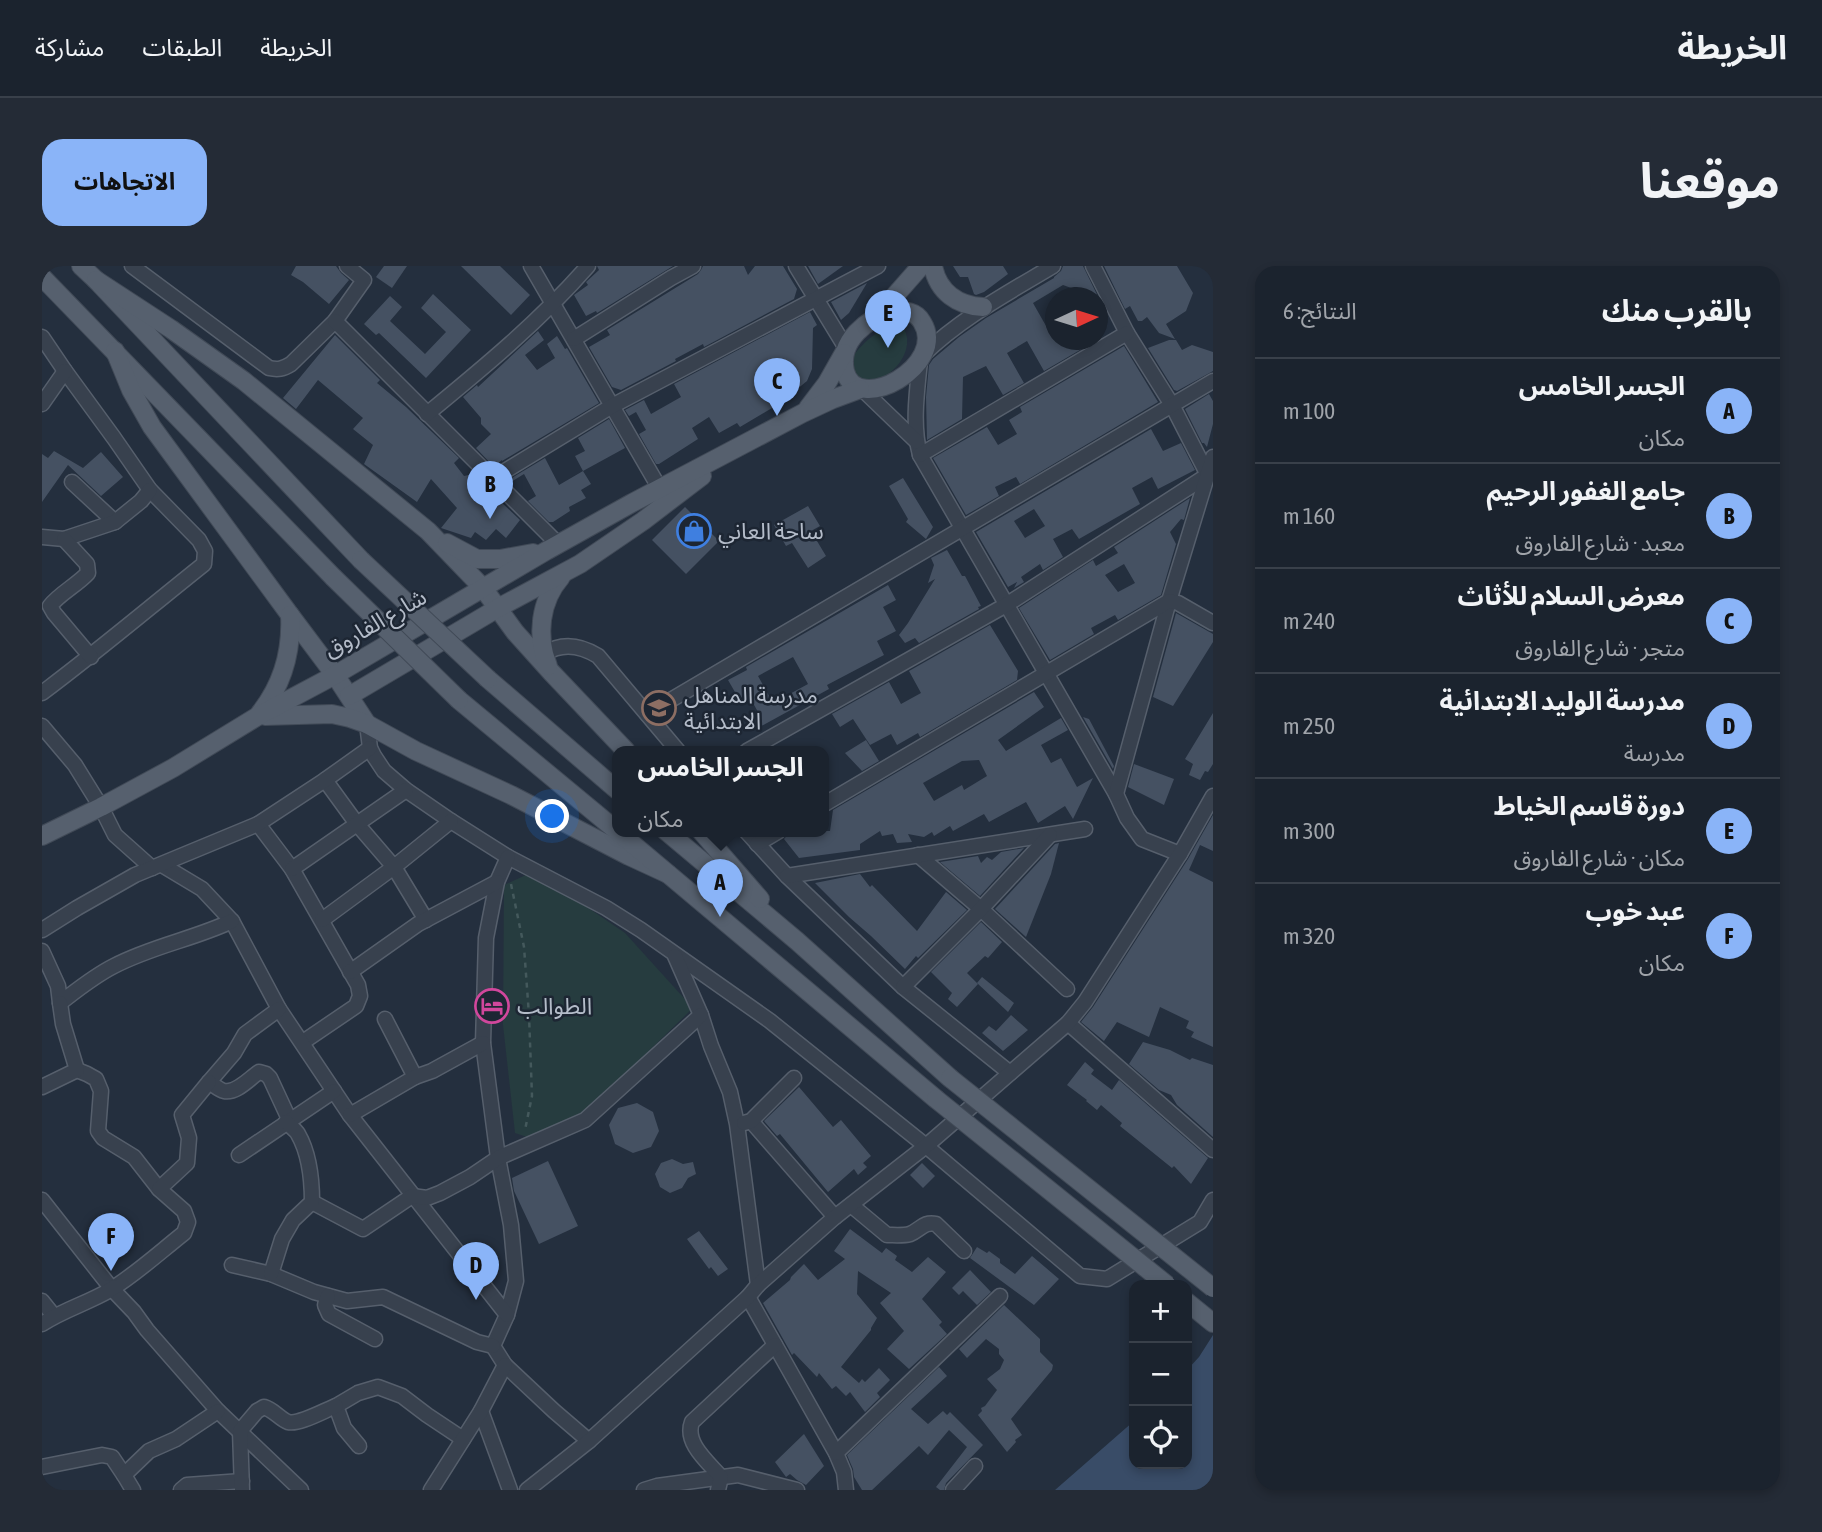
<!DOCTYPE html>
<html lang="ar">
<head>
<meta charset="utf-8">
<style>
  body { margin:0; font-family:"Asap Condensed","Noto Sans Arabic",sans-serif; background:#242b36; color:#f1f3f6; direction:rtl }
  .controls { position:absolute; right:21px; bottom:21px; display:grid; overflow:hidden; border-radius:14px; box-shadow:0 4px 10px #0003 }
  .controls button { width:63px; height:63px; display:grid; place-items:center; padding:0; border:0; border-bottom:2px solid #39404a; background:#1b232e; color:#f1f3f6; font:35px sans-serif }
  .compass { position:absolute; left:1003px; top:21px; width:63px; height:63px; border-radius:50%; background:#1b232e; box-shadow:0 4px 10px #0003; rotate:86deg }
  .you { position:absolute; left:511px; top:551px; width:24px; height:24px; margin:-18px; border:5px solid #fff; border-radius:50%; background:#1a73e8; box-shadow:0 0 0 10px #1a73e833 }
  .badge { display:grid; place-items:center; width:46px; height:46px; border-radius:50%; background:#8ab4f8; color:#111; font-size:23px; font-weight:700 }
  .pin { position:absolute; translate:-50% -58px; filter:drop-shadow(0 2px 4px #0008) }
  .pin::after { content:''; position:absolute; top:37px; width:24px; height:21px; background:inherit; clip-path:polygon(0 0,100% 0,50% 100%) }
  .popup { position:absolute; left:570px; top:480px; width:217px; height:91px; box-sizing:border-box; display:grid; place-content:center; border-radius:14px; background:#1b232e; filter:drop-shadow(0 2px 5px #0005); font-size:23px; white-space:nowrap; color:#a0a4aa }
  .popup b { font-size:26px; color:#f1f3f6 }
  .popup::after { content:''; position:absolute; left:50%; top:100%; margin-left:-14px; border:14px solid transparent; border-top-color:#1b232e }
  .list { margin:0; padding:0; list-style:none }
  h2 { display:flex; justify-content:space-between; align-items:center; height:91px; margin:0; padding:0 28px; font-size:30px }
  h2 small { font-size:23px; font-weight:400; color:#a0a4aa }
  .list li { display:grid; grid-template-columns:46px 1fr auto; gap:21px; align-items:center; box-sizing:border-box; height:105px; padding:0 28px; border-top:2px solid #39404a }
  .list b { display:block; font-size:26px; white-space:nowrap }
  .list p { margin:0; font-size:23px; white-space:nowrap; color:#a0a4aa }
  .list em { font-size:23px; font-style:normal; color:#a0a4aa }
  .icon { flex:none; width:38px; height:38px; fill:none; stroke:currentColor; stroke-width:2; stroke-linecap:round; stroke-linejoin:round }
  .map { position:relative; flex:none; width:1171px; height:1224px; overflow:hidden; direction:ltr; border-radius:21px }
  header { display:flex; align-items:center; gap:42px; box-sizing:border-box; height:98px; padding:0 35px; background:#1b232e; border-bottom:2px solid #39404a }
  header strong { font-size:33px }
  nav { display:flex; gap:38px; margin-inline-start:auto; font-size:24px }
  .intro { display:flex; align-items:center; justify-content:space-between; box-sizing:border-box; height:168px; padding:0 42px }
  h1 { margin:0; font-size:49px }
  .button { padding:18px 32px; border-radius:21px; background:#8ab4f8; color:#111; font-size:24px; font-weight:700 }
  main { display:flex; gap:42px; padding:0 42px }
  aside { flex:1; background:#1b232e; border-radius:21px; box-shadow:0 4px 10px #0003 }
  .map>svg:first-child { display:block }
  .green { fill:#263c3f }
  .water { fill:#394c67 }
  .building { fill:#455162; fill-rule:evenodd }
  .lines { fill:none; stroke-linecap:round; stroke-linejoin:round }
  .minor-casing { stroke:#565f6c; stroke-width:17 }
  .major-casing { stroke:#414a57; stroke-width:20 }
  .path { stroke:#44595c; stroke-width:2.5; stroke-dasharray:5 5; stroke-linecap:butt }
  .minor { stroke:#38414e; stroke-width:14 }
  .major { stroke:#56606e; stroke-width:18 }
  .major-bridge-casing { stroke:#414a57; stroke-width:20; stroke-linecap:butt }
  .major-bridge { stroke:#56606e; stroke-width:18 }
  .labels { text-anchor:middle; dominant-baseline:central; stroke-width:5; stroke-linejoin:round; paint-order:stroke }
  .poi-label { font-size:23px; fill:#b4bcc9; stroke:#1d2633; text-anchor:start }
  .street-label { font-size:23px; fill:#b4bcc9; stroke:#1d2633 }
</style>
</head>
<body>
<header>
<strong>الخريطة</strong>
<nav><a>الخريطة</a><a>الطبقات</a><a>مشاركة</a></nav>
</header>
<div class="intro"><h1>موقعنا</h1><a class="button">الاتجاهات</a></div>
<main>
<aside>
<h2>بالقرب منك<small>النتائج: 6</small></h2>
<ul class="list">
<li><span class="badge">A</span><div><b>الجسر الخامس</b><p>مكان</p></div><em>100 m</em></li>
<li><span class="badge">B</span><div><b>جامع الغفور الرحيم</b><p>معبد · شارع الفاروق</p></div><em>160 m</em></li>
<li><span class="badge">C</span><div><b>معرض السلام للأثاث</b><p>متجر · شارع الفاروق</p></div><em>240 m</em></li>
<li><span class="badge">D</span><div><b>مدرسة الوليد الابتدائية</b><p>مدرسة</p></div><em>250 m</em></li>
<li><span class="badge">E</span><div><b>دورة قاسم الخياط</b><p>مكان · شارع الفاروق</p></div><em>300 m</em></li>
<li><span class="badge">F</span><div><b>عبد خوب</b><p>مكان</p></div><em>320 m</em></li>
</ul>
</aside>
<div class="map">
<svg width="1171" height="1224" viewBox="0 0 1171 1224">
  <rect width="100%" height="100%" fill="#242f3e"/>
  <!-- green -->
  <g class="green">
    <path d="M853 60H860C877 82 849 116 826 115 820 115 816 111 811 108L808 94C820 78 834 63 853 60Z"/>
    <path d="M484 609 500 613 520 624 583 667 651 742 544 846 485 871 473 867 461 759 462 619Z"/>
  </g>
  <!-- water -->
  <path class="water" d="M1171 1069V1224H1013L1092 1155V1198H1145V1104L1157 1091Z"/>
  <!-- building -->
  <g class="building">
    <path d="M254 0H294L299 7 307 14 287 38 261 16 249 9Z"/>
    <path d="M342 0H365L350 22 334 11Z"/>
    <path d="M419 0H458L488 29 469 49Z"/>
    <path d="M555 0H631L555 47 554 45 544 50 532 29 546 19 544 16 557 4Z"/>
    <path d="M661 0H702L706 9 713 0H741L755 23 752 33 662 81 661 78 633 93 634 95 579 124 570 121 547 81 568 69 565 64 656 8 659 4Z"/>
    <path d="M766 0H801L776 18Z"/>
    <path d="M911 0H961L966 8 942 26 934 29 932 28 926 11H918Z"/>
    <path d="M1021 0H1041L1065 49 1055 46V32H1039L1040 26 1021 19 991 37 1012 74H1055L1002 105 985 75 965 87 982 117 961 129 944 100 921 111 920 153 885 174 884 131 887 99 891 93 917 71 944 52 1012 12V11L1019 5Z"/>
    <path d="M1062 0H1135L1151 27 1144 45 1124 58 1133 73 1117 67 1105 51 1100 55H1096L1088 40 1083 43Z"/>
    <path d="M825 17 807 47 799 54 789 36Z"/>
    <path d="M391 28 429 64 384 112 337 67 334 69 322 58 348 30 360 41 348 55 383 88 404 66 379 42Z"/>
    <path d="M768 46 775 59 771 62 770 103 765 115 754 124 755 127 698 161 695 157 677 167 667 151 650 162 656 173 617 198H614L597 168 604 164 594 146 587 150 583 144 602 134 609 148 639 131 632 118Z"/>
    <path d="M496 65 502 74 483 89 495 104 513 92 505 78 515 70 523 83 525 82 557 137 460 195V194L455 198 453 196 450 199 434 182 449 168 439 158V152L421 131 435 119 436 121Z"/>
    <path d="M293 69 338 114 335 117 364 141 417 192 412 197 422 210 432 208 438 213 437 215 478 254 464 272 454 263 444 274 433 266 429 272 399 262 415 242 389 213 375 236 322 198 331 179 311 163 321 152 276 114 254 143 241 132Z"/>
    <path d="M1127 74H1134L1140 84 1150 79 1171 86V105L1135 125 1132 124 1106 82Z"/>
    <path d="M1082 80 1116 136 978 218 974 211 953 221 957 230 924 249 891 192 945 161 956 179 975 168 967 154 980 146 978 141Z"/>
    <path d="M1167 128 1171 135V158L1165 181 1162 177H1160L1143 143Z"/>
    <path d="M567 153 583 182 541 205 533 190 543 185 536 172Z"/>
    <path d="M1109 163 1121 185 1139 177 1153 204 1116 223 1110 211 1090 222 1098 238 1037 273 1030 263 1011 273 1021 291 1001 304 998 298 979 311 982 316 972 322 975 316 966 321 934 266ZM992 243 1003 260 983 272 972 255Z"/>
    <path d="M12 185 41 202 59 186 81 211 59 230 26 199 0 236V188L6 192Z"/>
    <path d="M503 192 517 219 541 205 549 218 539 224 544 232 527 241 528 245 511 256H507L486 235 494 230 482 208 469 216 468 213Z"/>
    <path d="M861 212 891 261 884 273 864 256 866 253 847 220Z"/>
    <path d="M1148 232 1142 254 1139 253 1128 266 1134 278 1119 329 1076 354 1073 349 1049 362 1052 368 1008 394 977 342 1051 294 1054 300 1076 287 1072 281ZM1082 298 1093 317 1076 326 1063 309Z"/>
    <path d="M766 240 778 260 769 265 784 290 766 302 750 277 744 280 732 259Z"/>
    <path d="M643 241 677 275 644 308 610 274Z"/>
    <path d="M905 284 920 310H923L939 340 936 341 937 343 877 377 873 372 863 377 857 369 866 357 893 313 886 317 892 299 889 292Z"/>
    <path d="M846 319 854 334 841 341 854 365 835 375 842 389 785 419 787 423 714 463 707 450 716 446 706 428 697 433 686 414 705 404 704 401ZM751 391 766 418 731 437 716 410Z"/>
    <path d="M1134 347 1171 368V376L1131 440 1111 431Z"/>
    <path d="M948 359 976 405 975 414 878 471 876 467 855 479 849 468 828 479 811 453 798 461 790 448 847 416 859 438 879 427 867 405Z"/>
    <path d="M992 426 1002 441 956 474 964 485 1019 452 1026 464 999 479 1009 497 1019 492 1035 521 1051 512 1031 553 1023 540 996 557 984 536 947 556 942 548 911 565 908 560 892 570 890 566 882 571 866 568 870 576 855 577 851 568 840 570 838 565 818 578V584L757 592 742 573 749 565H788L791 544ZM937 494 945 510 922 524 920 519 892 535 881 517 920 495Z"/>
    <path d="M1171 447V498L1166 506 1163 505 1158 514 1147 509 1151 498 1143 493Z"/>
    <path d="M1041 451 1047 453 1072 500 1071 503Z"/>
    <path d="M824 474 837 495 820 505 803 487Z"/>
    <path d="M1092 498 1132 513 1122 539 1086 521Z"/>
    <path d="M1171 549V585L1158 579 1147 604 1171 616V781L1149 771 1152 766 1144 762 1147 755 1118 741 1107 771 1075 756 1062 775 1039 756 1051 741 1146 593Z"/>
    <path d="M1017 577 1009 608 984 671 953 643 1013 578Z"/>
    <path d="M982 582 938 630 898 596 936 590 939 597 945 591 950 594 959 586Z"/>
    <path d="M818 608 828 621 830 619 875 665 904 626 925 644 876 692 874 690 863 703 829 670 807 651 773 617Z"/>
    <path d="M939 656 960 676 946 692 943 690 925 707 936 718 915 741 906 733 910 727 889 706Z"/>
    <path d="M940 711 972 737 966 746 935 717Z"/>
    <path d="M969 749 986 764 961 785 940 767 947 760 954 765Z"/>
    <path d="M1101 776 1128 784 1148 794 1150 792 1171 799V871L1135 839 1129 829 1117 824 1087 798Z"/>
    <path d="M1043 796 1052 804 1049 808 1070 824 1077 814 1166 892 1149 918 1132 900 1130 902 1078 860 1080 857 1059 839 1055 844 1044 835 1045 834 1025 819Z"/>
    <path d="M757 821 791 861 799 854 829 890 821 897 825 901 816 909 812 903 786 926 738 868 735 870 722 855Z"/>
    <path d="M595 837 611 846 617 865 609 881 591 887 573 878 567 859 576 842Z"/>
    <path d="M630 893 641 898 651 896 654 908 646 912 640 922 628 927 618 921 613 908 619 897Z"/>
    <path d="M506 895 536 960 497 978 472 925 470 912Z"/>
    <path d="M880 897 893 910 881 922 868 909Z"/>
    <path d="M808 963 840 987 844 982 855 990 853 994 870 1006 886 991 904 1006 880 1033 900 1056 897 1059 905 1068 867 1103 845 1083 862 1065 838 1037 849 1027 816 1005 815 1028 835 1052 829 1062V1064L799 1101 817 1117 820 1113 823 1116 837 1102 848 1114 835 1127 838 1131 823 1146 808 1126 804 1130 794 1120 790 1123 777 1107 775 1111 752 1087 750 1089 721 1037 748 1014 749 1011 762 998 776 1014 803 993 792 985Z"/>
    <path d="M657 965 686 1003 676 1010 669 1001 667 1003 645 973Z"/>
    <path d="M935 981 945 987 947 985 958 993V997L973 1008 990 990 1017 1013 992 1039 928 992Z"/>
    <path d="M928 1004 949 1026 935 1039 921 1025 917 1029 910 1022Z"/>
    <path d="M962 1039 998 1073V1086L1011 1099 1010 1104 969 1153 980 1169 973 1174 974 1176 965 1186 936 1149 940 1145 939 1142 943 1140 955 1124 945 1113 958 1103 962 1094 957 1088V1083L944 1073 925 1092 917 1083Z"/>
    <path d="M897 1101 905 1110 869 1143 886 1158 901 1145 905 1149 908 1146 941 1179 904 1217 902 1224H898L894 1221 925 1181 907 1164 886 1189 877 1180 830 1224H820L812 1211 811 1203 805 1189Z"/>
    <path d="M762 1168 782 1200 764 1219 755 1214 748 1208 744 1211 733 1196Z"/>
  </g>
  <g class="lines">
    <!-- minor casing -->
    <g class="minor-casing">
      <g id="minor">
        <path d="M90 0 227 102C236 104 241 103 249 98L293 55 322 14 305 0"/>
        <path d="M489 0 618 223"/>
        <path d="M754 0 804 82"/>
        <path d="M1051 0 1085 67 1130 139 1166 209"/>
        <path d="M293 55 516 278"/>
        <path d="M0 71 23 105 72 172 108 224 157 274 163 285 162 298C108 341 55 386 0 427"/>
        <path d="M532 73 629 12 651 0"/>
        <path d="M881 89C919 52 966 27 1011 0"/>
        <path d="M878 95C875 125 870 159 878 189L1074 528 1085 552 1100 573 1138 588"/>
        <path d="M821 124 875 176"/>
        <path d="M0 138 23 105"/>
        <path d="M385 148C441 102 498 55 546 0"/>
        <path d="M878 189 1085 67"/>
        <path d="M450 213 570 140 836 0"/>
        <path d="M30 216 73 256"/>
        <path d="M0 271 22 273 73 256 99 235 108 224"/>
        <path d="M22 273 45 298 46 307C35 319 17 328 8 340L12 347 49 391"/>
        <path d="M502 388C520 376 538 379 556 390L636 485"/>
        <path d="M605 448 1171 115"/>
        <path d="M325 458 328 482 332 490 342 505 364 524 409 555 466 591 564 642 599 664 728 755 884 880 1038 1010 1065 1013 1158 956 1171 934"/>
        <path d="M0 460 33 499 59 541 73 569 110 602"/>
        <path d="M705 485 964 339 1166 209"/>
        <path d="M283 514 315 558 352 601 384 654"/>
        <path d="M1074 528 1127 335 1171 191"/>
        <path d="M781 539 1127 335 1136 337 1171 357"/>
        <path d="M216 558 250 603 316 719 318 730 314 740 261 776"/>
        <path d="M704 565 745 610 861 721 968 807"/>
        <path d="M715 578 737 565"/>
        <path d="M876 589 939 643 1025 723"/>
        <path d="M466 591 455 616 444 672 441 777 456 892 469 959 474 1015 465 1049 451 1080 463 1099 512 1145 547 1175"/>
        <path d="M120 599 160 623 190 655 237 743 308 849 465 1049"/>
        <path d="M250 603 364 524"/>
        <path d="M745 610 1043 563"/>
        <path d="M280 654 352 601 409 555"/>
        <path d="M0 664 35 642 93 609 216 558 283 514 328 482"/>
        <path d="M0 685 16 720 18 737C35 724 52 710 72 700 110 680 152 673 190 655"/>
        <path d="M633 690 659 749 669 780 688 826 695 858 716 1019"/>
        <path d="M308 706 376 658 455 616"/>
        <path d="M861 721 939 643 1008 569"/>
        <path d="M237 743 203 768 192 787 167 816C172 819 177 824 182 825 194 828 208 812 217 806L224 808 228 812 247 853"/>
        <path d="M343 753 373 811"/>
        <path d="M1026 757 1171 884"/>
        <path d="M35 804 45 808 54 813 59 825 56 865 61 872 92 891 117 923"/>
        <path d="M0 821 35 804 21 758 18 737"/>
        <path d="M308 849 373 811 390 805 441 777"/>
        <path d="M709 855 793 951"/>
        <path d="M702 857 709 855 752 812"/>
        <path d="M197 889 292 825"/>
        <path d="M0 934 70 1023 92 1046 105 1064 176 1145 259 1224"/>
        <path d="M270 936 321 963 370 930 385 932 398 927 428 911 456 892 543 854 659 749"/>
        <path d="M809 939 845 969C852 969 861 970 868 968 878 964 882 955 894 958L922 985"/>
        <path d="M190 999 229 1008 272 1026 305 1035 341 1031 435 1076 451 1080"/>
        <path d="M229 1008 240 973 251 954 270 936C270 915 267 887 256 868 254 864 248 860 244 856"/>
        <path d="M286 1030 283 1039 287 1048 333 1073"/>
        <path d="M706 1031 794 1187 802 1206 804 1224"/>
        <path d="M0 1035 12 1050"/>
        <path d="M0 1058C21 1044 46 1037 68 1024 94 1008 118 986 142 967L146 956 142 945 117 923 145 897 147 872 140 849 167 816"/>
        <path d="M439 1145 468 1224"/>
        <path d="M317 1180 302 1162 294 1140 316 1127 336 1121 360 1130 385 1149 421 1173"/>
        <path d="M794 1187 958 1030"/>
        <path d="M0 1201 60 1189 70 1191 82 1209"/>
        <path d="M91 1224 82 1209 107 1185 134 1173 176 1145"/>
        <path d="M139 1224 145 1219 200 1215"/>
        <path d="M200 1224 198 1165 215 1145 222 1141C232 1144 238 1153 246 1156 257 1159 283 1144 294 1140"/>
        <path d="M389 1224 439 1145 463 1099"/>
        <path d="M485 1224 547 1175 706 1031 716 1019 793 951 884 880 1026 757 1043 736 1138 588 1171 530"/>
        <path d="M602 1224 615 1220 696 1209 755 1224"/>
        <path d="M676 1224 679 1211C666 1196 642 1177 650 1156L733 1079"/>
        <path d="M911 1224 933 1200"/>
      </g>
    </g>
    <!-- major casing -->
    <g class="major-casing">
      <g id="major">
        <path d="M39 0 54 14 319 294"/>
        <path d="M891 0C896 26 916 40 941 41"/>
        <path d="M0 11 291 311"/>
        <path d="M54 14 129 63 202 115 386 265 441 322 473 366 509 406 584 485"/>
        <path d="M852 45C863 45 874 45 880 56 907 99 814 151 803 105 796 75 825 52 852 45Z"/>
        <path d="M835 50 879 0"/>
        <path d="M73 85 89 124 110 161 248 349 293 409 325 458"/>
        <path d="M766 142 785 117 802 87"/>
        <path d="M405 277 435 293H458L491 287"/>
        <path d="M506 400C494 370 498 335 519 311"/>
        <path d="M446 413 575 524"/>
        <path d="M307 430 456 342 538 298 601 255 660 210"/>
        <path d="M417 434 575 565"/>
        <path d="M218 447C241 418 250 386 248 349"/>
        <path d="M223 450 290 448 308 452 325 458 374 485 469 529 587 590 626 608"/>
        <path d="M575 565 894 833"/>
        <path d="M624 565 755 675 908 812"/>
        <path d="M659 565 718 633"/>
        <path d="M0 570 59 541 131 502 216 450 293 409 504 285 590 237 761 147 791 133 818 123"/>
        <path d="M1145 1036 1171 1057"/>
      </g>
    </g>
    <!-- path -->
    <path class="path" d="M469 618 482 681 487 749 490 830 483 864"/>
    <!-- minor -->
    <use href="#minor" class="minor"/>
    <!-- major -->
    <use href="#major" class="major"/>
    <!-- major-bridge casing -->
    <g class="major-bridge-casing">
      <g id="major-bridge">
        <path d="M319 294 446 413"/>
        <path d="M291 311 417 434"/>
        <path d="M908 812 1171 1022"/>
        <path d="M894 833 1125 1019"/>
      </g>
    </g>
    <!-- major-bridge -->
    <use href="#major-bridge" class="major-bridge"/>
  </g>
  <!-- icons -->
  <defs>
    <g id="shop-ring" transform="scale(1.75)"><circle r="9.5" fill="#1d2633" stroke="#3f7fe0" stroke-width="1.5"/><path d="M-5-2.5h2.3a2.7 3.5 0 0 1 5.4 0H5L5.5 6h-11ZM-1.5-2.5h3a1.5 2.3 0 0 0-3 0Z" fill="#3f7fe0"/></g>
    <g id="school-ring" transform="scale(1.75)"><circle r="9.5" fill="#1d2633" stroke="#8d6e63" stroke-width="1.5"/><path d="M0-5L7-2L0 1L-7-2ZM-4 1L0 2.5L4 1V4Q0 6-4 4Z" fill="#8d6e63"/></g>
    <g id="hotel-ring" transform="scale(1.75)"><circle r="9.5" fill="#1d2633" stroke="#d1479c" stroke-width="1.5"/><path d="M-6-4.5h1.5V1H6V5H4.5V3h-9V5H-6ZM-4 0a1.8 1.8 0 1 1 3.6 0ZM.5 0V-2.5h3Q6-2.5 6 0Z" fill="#d1479c"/></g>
  </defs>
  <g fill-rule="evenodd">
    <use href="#shop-ring" x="652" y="265"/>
    <use href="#school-ring" x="617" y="442"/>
    <use href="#hotel-ring" x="450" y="740"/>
  </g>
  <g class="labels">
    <!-- poi labels -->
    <g class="poi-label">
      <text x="676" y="265">ساحة العاني</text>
      <text x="642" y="429">مدرسة المناهل<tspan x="642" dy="26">الابتدائية</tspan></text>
      <text x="475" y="740">الطوالب</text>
    </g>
    <!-- street labels -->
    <g class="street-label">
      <text transform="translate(333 357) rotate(-30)">شارع الفاروق</text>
    </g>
  </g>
</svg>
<div class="controls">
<button>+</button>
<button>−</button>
<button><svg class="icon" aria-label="locate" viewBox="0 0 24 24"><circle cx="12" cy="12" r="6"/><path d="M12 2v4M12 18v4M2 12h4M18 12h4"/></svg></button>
</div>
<svg class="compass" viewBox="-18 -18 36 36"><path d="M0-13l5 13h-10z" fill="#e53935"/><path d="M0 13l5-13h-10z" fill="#a0a4aa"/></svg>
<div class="you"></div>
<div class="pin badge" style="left:678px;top:651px">A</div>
<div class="popup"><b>الجسر الخامس</b>مكان</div>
<div class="pin badge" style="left:448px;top:253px">B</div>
<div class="pin badge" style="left:735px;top:150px">C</div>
<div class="pin badge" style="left:434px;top:1034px">D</div>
<div class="pin badge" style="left:846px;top:82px">E</div>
<div class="pin badge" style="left:69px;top:1005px">F</div>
</div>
</main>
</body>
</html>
